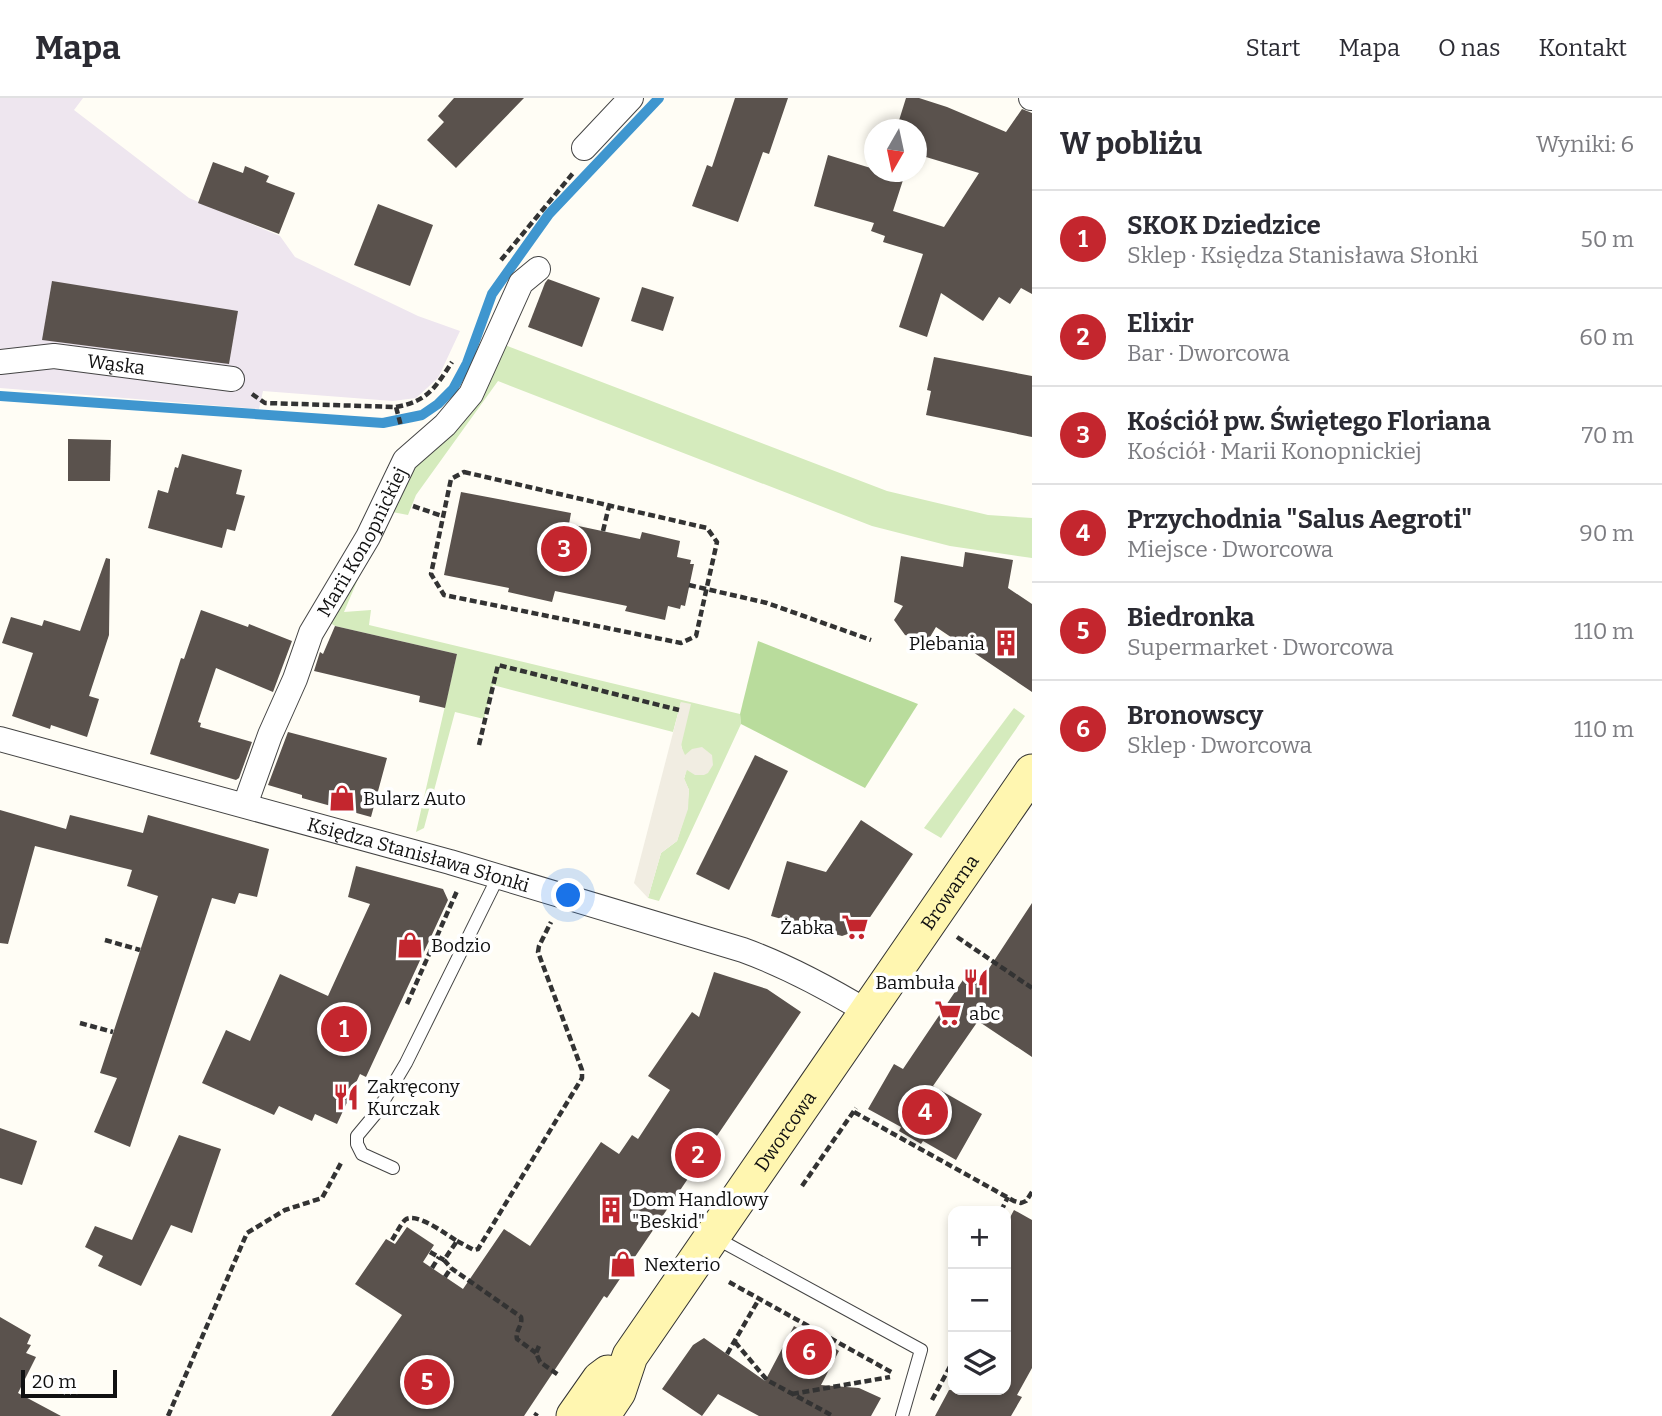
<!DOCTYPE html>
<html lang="pl">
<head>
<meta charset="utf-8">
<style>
  body { margin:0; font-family:Bitter,serif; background:#f7f7f7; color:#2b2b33 }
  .controls { position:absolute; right:21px; bottom:21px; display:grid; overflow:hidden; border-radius:14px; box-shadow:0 4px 10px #0003 }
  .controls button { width:63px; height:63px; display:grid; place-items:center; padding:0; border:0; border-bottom:2px solid #e1e1e2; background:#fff; color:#2b2b33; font:35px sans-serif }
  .compass { position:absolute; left:864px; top:21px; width:63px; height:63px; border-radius:50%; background:#fff; box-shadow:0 4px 10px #0003; rotate:189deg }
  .scale { position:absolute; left:21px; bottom:18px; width:96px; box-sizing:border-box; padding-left:7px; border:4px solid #111; border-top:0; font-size:19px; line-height:24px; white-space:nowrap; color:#111; -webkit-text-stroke:5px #fff; paint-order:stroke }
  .you { position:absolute; left:569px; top:798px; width:24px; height:24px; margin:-18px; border:5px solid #fff; border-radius:50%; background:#1a73e8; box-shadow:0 0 0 10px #1a73e833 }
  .badge { display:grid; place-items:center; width:46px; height:46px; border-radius:50%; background:#c4262e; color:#fff; font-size:23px; font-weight:700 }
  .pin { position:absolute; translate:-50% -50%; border:4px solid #fff; box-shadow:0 2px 7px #0006 }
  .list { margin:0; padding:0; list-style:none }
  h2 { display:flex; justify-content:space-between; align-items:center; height:91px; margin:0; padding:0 28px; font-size:30px }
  h2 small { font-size:23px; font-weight:400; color:#7c7c81 }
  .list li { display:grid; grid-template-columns:46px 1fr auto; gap:21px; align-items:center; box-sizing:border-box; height:98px; padding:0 28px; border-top:2px solid #e1e1e2 }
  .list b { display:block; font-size:26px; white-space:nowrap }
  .list p { margin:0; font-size:23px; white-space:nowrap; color:#7c7c81 }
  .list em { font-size:23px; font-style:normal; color:#7c7c81 }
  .icon { flex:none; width:38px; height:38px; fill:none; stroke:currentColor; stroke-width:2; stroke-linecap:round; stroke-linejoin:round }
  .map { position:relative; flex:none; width:1032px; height:1318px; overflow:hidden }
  header { display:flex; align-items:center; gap:42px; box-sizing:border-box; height:98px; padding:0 35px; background:#fff; border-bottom:2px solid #e1e1e2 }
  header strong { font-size:33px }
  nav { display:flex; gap:38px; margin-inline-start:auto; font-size:24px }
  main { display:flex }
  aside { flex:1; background:#fff }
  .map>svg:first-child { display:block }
  .industrial { fill:#eee6ef }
  .green { fill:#d5ebbd }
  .forest { fill:#b9dc9c }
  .plaza { fill:#f1ede2 }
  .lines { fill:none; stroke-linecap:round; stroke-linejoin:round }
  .stream { stroke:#3f96cf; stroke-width:10 }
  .building { fill:#5a524d }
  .lane-casing { stroke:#444; stroke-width:14 }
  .street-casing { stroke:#444; stroke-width:26 }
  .secondary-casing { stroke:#333; stroke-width:37 }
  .path { stroke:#333; stroke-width:4.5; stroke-dasharray:7 3.5; stroke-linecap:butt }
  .lane { stroke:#fff; stroke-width:12 }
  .street { stroke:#fff; stroke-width:24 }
  .secondary { stroke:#fff6b0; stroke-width:35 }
  .labels { text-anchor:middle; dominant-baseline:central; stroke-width:7; stroke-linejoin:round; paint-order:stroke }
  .street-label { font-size:19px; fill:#111; stroke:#fff }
  .poi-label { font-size:19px; fill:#111; stroke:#fff; text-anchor:start }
</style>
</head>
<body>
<header>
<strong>Mapa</strong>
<nav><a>Start</a><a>Mapa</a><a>O nas</a><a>Kontakt</a></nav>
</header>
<main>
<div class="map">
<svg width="1032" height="1318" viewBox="0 0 1032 1318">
  <rect width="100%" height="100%" fill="#fffdf5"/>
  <!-- industrial -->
  <path class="industrial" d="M0 0H83L74 12 189 100 280 138 295 159 418 218 460 233 438 280 416 300 393 303 263 293 259 311 0 290Z"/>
  <!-- green -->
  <g class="green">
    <path d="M505 247 887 393 988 417 1032 420V460L950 448 872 428 498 283 416 397 408 417 387 413 344 514 371 512 369 527 740 616 741 626 659 803 648 800 661 755 677 743 687 711 689 692 684 681C689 667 683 659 681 646 679 633 681 618 681 604L673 634 493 587 484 621 455 614 424 730 416 734 457 556 335 528 321 519 386 398Z"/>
    <path d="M1014 610 1025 618 941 740 924 730Z"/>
  </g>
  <!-- forest -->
  <path class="forest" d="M758 543 918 606 865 690 741 626 740 616Z"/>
  <!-- plaza -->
  <path class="plaza" d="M681 604 691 606 681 648 685 657 692 651 702 649 712 657 713 667 708 675 704 677H695L687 672 684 680 689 692 688 711 677 743 661 755 648 800 634 785Z"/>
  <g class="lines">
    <!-- stream -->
    <path class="stream" d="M0 298 383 325 422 317 438 306 453 291 467 265 492 196 549 116 659 0"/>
  </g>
  <!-- building -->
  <g class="building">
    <path d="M454 0H524L456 70 427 42 444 24 438 18Z"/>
    <path d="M735 0H788L769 56 763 54 738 124 692 108 707 67 712 69Z"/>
    <path d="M906 0H919L947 9 1006 34 1022 11 1032 15V196L1021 190 1010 206 999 199 983 223 941 195 927 239 899 229 923 156 883 144 885 138 871 133 874 125 814 108 828 57 874 71V74H885L904 79 893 113 944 129 979 75 916 56V32H896Z"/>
    <path d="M213 64 243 75 245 68 269 78 266 84 295 95 279 136 198 105Z"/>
    <path d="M378 106 433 127 410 188 354 167Z"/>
    <path d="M548 181 600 200 582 249 528 229 545 185Z"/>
    <path d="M52 183 238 213 229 266 42 242Z"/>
    <path d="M642 189 674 199 663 233 631 223Z"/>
    <path d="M934 259 1032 278V339L926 317 931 293 927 292Z"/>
    <path d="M68 341 111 342 110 383H68Z"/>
    <path d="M182 356 242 372 236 396 245 398 235 433 227 431 222 450 148 430 158 392 168 395 175 369 178 370Z"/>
    <path d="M461 394 571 415 569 426 640 441 642 434 680 443 677 459 691 462 690 466H694L685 508 681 507 680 511 668 508 665 522 625 513 627 508 555 493 552 504 508 494 509 490 444 477Z"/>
    <path d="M965 454 1013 462 1008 490 1032 506V594L936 529 927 544 905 537 894 522 903 508 894 504 901 458 963 469Z"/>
    <path d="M106 460 110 461 109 537 89 598 99 601 87 639 51 627 50 631 12 618 33 555 2 545 11 519 42 528 44 522 80 533Z"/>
    <path d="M201 512 248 529 249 526 292 543 273 594 216 570 198 624 201 625 200 629 252 644 239 680 236 682 150 656 181 560 184 561Z"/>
    <path d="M335 528 457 556 445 610 419 604 420 598 314 573 320 554 323 556Z"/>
    <path d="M288 634 387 660 371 719 302 700V697L268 687Z"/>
    <path d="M755 657 788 673 729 792 696 776Z"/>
    <path d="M0 712 66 731 70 717 143 735 148 717 269 751 257 799 239 795 235 806 212 800 130 1049 94 1034 117 980 100 975 158 798 127 788 132 772 35 748 8 846 0 845Z"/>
    <path d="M861 722 913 756 862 831 842 838 771 818 787 763 826 774Z"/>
    <path d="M356 768 443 791 448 802 366 979 360 976 337 1026 315 1016 312 1023 279 1008 274 1017 202 985 226 932 250 943 280 876 328 898 370 806 348 799Z"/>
    <path d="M1032 805V959L978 923 933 988 982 1016 956 1062 923 1043 921 1046 899 1033 901 1029 868 1011 894 966 903 971 965 879 984 878Z"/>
    <path d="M714 874 767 891 801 914 607 1200 604 1198 524 1318H331L402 1217 355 1186 386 1141 395 1146 407 1129 434 1147 423 1164 463 1191 504 1131 530 1148 601 1044 619 1056 632 1037 638 1041 670 992 648 978 692 914 699 919Z"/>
    <path d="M0 1030 37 1043 22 1087 0 1080Z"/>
    <path d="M179 1037 221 1051 192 1135 171 1127 141 1188 98 1168 103 1158 85 1149 95 1128 132 1142Z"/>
    <path d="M1014 1112 1032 1122V1270L1017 1297 1022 1299 1011 1318H935L949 1292H1006V1127Z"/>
    <path d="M0 1219 31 1237 27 1246 31 1247 26 1255 36 1259 18 1295 61 1318H0Z"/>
    <path d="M794 1228 807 1236 809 1233 833 1245 831 1248 839 1253 821 1287 859 1290 881 1300 871 1318H759L718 1296 702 1318 662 1291 693 1247 704 1240 765 1283Z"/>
  </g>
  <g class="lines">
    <!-- lane casing -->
    <g class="lane-casing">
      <g id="lane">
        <path d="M393 1070 362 1056 357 1046V1038L377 1014 406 965 498 779"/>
        <path d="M714 1139 921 1252 902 1318"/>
      </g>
    </g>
    <!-- street casing -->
    <g class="street-casing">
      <g id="street">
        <path d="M1031 0H1032"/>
        <path d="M584 50 631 0"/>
        <path id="s1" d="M0 264 54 258 232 281"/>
        <path id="s2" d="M0 641 450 764 743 852C787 868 826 889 866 913"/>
        <path id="s3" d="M245 707 270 637 295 581 311 535 368 439 405 362 445 327 471 296 521 185 538 171"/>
      </g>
    </g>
    <!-- secondary casing -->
    <g class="secondary-casing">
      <g id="secondary">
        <path d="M574 1318 600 1281 608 1275"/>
        <path id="s4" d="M602 1318 618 1294 630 1258 1032 674"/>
      </g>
    </g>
    <!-- path -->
    <g class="path">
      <path d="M501 162 574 74"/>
      <path d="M252 296 265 305 396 309 401 328"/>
      <path d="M396 309C428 303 435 290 452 264"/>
      <path d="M464 374 707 430 717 444 696 538 681 545 444 497 431 476 451 381Z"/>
      <path d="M413 408 442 418"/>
      <path d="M603 433 609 408"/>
      <path d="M689 487 767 505 871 542"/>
      <path d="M479 647 498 567 679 612"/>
      <path d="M957 839 1032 890"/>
      <path d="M105 842 140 852"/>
      <path d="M407 906 457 793"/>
      <path d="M80 925 113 934"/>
      <path d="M854 1014 1014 1103 1021 1105 1026 1103 1032 1094"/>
      <path d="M802 1088 856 1010"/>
      <path d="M1001 1113 1008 1099"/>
      <path d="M392 1142C396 1136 400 1127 405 1122 416 1113 447 1137 457 1143L444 1162 451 1170 521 1219C523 1228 515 1232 517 1241L536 1255"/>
      <path d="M457 1143 474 1152 478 1151 582 980V972L538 854 539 848 551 824"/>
      <path d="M430 1154 444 1162"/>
      <path d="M432 1170 439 1159"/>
      <path d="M445 1179 451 1170"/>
      <path d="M729 1184 893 1275"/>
      <path d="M735 1244 767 1282 833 1318"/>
      <path d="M539 1248 536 1255 540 1264 560 1278"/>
      <path d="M727 1256 759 1201"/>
      <path d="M792 1296 890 1279"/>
      <path d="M932 1302 953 1263"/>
      <path d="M168 1318 247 1135 285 1112 322 1100 341 1065"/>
      <path d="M535 1318 537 1315"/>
    </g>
    <!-- lane -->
    <use href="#lane" class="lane"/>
    <!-- street -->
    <use href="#street" class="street"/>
    <!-- secondary -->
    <use href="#secondary" class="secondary"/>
  </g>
  <!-- icons -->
  <defs>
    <g id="building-bare" transform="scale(2.1)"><path d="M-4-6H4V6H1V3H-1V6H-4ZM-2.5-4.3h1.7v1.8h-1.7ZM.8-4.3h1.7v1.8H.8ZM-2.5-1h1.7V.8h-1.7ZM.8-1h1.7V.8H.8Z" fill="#c4262e" stroke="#fff" stroke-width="2.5" paint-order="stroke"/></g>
    <g id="shop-bare" transform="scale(2.1)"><path d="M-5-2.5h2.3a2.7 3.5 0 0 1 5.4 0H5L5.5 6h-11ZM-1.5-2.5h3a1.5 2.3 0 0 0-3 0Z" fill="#c4262e" stroke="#fff" stroke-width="2.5" paint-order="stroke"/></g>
    <g id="supermarket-bare" transform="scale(2.1)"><path d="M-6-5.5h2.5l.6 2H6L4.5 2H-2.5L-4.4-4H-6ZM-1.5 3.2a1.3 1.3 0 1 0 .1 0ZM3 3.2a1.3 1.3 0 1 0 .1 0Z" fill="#c4262e" stroke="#fff" stroke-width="2.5" paint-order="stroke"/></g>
    <g id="restaurant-bare" transform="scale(2.1)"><path d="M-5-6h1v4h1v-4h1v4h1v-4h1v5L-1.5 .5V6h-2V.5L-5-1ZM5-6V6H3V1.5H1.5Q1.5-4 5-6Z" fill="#c4262e" stroke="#fff" stroke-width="2.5" paint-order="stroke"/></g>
  </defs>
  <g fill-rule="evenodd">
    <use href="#building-bare" x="1006" y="545"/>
    <use href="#shop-bare" x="342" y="700"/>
    <use href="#supermarket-bare" x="855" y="829"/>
    <use href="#shop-bare" x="410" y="847"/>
    <use href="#restaurant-bare" x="976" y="884"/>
    <use href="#supermarket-bare" x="948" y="915"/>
    <use href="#restaurant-bare" x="346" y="999"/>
    <use href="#building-bare" x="611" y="1112"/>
    <use href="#shop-bare" x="623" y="1166"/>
  </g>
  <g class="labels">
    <!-- street labels -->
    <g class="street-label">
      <text stroke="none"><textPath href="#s1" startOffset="117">Wąska</textPath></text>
      <text stroke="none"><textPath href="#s3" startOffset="289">Marii Konopnickiej</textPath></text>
      <text stroke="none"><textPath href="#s2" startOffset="434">Księdza Stanisława Słonki</textPath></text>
      <text stroke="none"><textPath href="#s4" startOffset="630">Browarna</textPath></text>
      <text stroke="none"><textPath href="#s4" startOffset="340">Dworcowa</textPath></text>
    </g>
    <!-- poi labels -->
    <g class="poi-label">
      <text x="985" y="545" text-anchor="end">Plebania</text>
      <text x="363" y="700">Bularz Auto</text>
      <text x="834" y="829" text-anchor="end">Żabka</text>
      <text x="431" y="847">Bodzio</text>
      <text x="955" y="884" text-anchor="end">Bambuła</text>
      <text x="969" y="915">abc</text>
      <text x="367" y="988">Zakręcony<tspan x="367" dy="22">Kurczak</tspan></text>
      <text x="632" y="1101">Dom Handlowy<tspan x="632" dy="22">"Beskid"</tspan></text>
      <text x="644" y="1166">Nexterio</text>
    </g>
  </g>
</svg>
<div class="controls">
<button>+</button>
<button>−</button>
<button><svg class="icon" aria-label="layers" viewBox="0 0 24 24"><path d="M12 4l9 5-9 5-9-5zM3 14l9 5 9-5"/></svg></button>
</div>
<svg class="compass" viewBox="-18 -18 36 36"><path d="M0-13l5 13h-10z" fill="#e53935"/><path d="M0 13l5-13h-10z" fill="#7c7c81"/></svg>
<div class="scale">20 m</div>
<div class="you"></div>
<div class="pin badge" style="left:344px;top:931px">1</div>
<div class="pin badge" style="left:698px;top:1057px">2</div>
<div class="pin badge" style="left:564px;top:451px">3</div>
<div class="pin badge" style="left:925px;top:1014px">4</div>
<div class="pin badge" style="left:427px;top:1284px">5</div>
<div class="pin badge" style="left:809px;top:1254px">6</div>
</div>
<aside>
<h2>W pobliżu<small>Wyniki: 6</small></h2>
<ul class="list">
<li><span class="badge">1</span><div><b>SKOK Dziedzice</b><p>Sklep · Księdza Stanisława Słonki</p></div><em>50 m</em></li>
<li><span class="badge">2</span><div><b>Elixir</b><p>Bar · Dworcowa</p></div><em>60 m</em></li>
<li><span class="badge">3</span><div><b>Kościół pw. Świętego Floriana</b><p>Kościół · Marii Konopnickiej</p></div><em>70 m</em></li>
<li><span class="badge">4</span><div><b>Przychodnia &quot;Salus Aegroti&quot;</b><p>Miejsce · Dworcowa</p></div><em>90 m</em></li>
<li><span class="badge">5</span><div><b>Biedronka</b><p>Supermarket · Dworcowa</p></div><em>110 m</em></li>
<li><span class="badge">6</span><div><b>Bronowscy</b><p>Sklep · Dworcowa</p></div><em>110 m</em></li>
</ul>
</aside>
</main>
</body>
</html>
